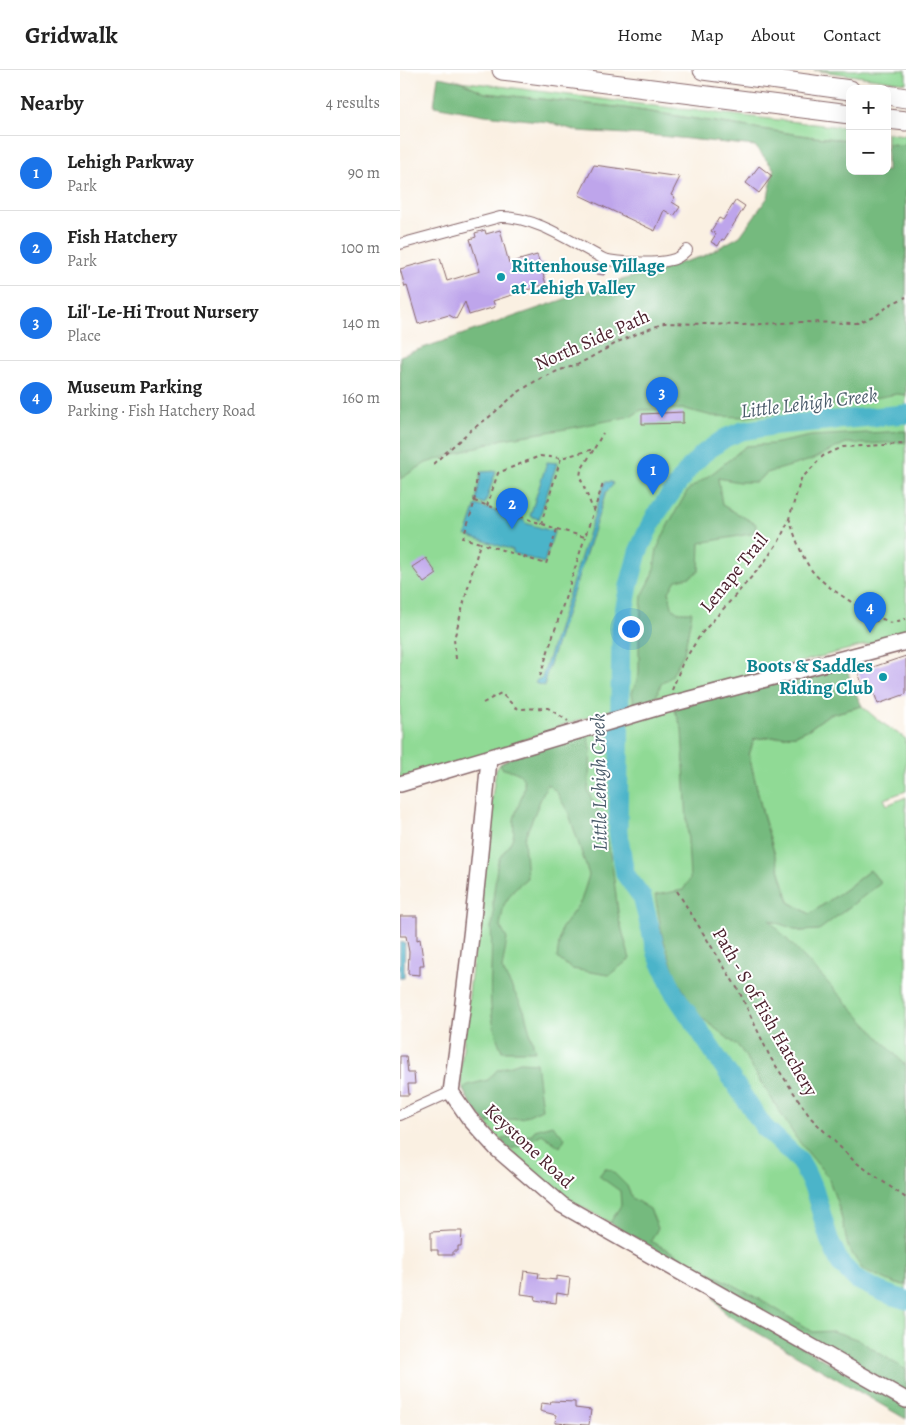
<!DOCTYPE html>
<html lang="en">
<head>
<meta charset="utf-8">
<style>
  body { margin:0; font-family:Alegreya,serif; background:#f6f6f6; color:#222 }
  .controls { position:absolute; right:15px; top:15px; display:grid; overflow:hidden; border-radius:10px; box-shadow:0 5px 20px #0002 }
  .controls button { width:45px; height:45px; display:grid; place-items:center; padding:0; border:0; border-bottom:1px solid #e0e0e0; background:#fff; color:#222; font:25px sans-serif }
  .you { position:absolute; left:230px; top:558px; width:18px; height:18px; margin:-12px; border:4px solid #fff; border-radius:50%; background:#1a73e8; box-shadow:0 0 0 8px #1a73e833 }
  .badge { display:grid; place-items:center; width:32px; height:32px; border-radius:50%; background:#1a73e8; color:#fff; font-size:16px; font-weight:700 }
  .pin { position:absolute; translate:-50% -41px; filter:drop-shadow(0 1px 2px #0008) }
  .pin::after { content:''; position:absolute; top:26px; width:18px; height:15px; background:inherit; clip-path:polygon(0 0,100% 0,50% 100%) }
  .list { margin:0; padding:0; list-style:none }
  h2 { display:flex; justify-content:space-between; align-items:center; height:65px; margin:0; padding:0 20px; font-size:21px }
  h2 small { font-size:16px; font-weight:400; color:#767676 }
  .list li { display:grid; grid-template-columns:32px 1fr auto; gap:15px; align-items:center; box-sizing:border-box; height:75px; padding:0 20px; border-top:1px solid #e0e0e0 }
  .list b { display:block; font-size:19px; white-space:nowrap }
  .list p { margin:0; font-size:16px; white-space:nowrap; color:#767676 }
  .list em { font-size:16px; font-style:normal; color:#767676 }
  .map { position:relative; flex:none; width:506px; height:1355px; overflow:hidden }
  header { display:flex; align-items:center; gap:30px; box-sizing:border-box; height:70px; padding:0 25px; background:#fff; border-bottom:1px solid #e0e0e0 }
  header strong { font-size:24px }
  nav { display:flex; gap:28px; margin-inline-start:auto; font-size:18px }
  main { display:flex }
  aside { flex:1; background:#fff }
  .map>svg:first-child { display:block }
  .green { fill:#90da95; stroke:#6d7c60 }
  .forest { fill:#74ba7e; stroke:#5f6c54 }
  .water { fill:#4bb4c9; stroke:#4a6a7a }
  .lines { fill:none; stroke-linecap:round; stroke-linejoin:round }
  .river { stroke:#4bb4c9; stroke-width:19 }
  .building { fill:#bea5eb }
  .street-casing { stroke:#88686b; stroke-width:12 }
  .secondary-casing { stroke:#88686b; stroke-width:18 }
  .highway-casing { stroke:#88686b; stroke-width:21 }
  .path { stroke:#88686b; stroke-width:2; stroke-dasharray:4 4; stroke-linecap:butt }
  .street { stroke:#fff; stroke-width:10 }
  .secondary { stroke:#fff; stroke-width:15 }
  .highway { stroke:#fff; stroke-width:19 }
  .culture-dot { fill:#0f9aa8; stroke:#fff; stroke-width:2 }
  .labels { text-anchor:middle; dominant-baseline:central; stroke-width:4; stroke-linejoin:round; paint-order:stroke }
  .culture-label { font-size:19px; font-weight:bold; fill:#0d838f; stroke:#fff; text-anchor:start }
  .street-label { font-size:19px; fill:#4a1f2b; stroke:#fff }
  .water-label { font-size:20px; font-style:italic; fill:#4a5b6a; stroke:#fff }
</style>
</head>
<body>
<header>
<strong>Gridwalk</strong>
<nav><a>Home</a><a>Map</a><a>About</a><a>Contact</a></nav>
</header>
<main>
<aside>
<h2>Nearby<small>4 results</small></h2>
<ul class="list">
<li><span class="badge">1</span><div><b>Lehigh Parkway</b><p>Park</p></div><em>90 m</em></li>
<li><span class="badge">2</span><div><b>Fish Hatchery</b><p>Park</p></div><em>100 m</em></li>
<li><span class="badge">3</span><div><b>Lil'-Le-Hi Trout Nursery</b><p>Place</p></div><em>140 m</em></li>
<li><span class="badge">4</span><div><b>Museum Parking</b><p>Parking · Fish Hatchery Road</p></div><em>160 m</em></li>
</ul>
</aside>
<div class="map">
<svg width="506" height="1355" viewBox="0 0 506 1355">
  <rect width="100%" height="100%" fill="#fff"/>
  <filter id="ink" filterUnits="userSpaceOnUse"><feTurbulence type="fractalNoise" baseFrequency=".02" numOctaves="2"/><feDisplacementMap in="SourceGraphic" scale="10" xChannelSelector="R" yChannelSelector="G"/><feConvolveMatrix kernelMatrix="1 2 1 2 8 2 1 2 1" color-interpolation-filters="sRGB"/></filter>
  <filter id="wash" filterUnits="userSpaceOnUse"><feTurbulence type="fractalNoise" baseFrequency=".0096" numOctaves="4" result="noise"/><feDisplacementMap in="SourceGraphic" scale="20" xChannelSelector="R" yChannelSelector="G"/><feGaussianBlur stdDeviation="1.12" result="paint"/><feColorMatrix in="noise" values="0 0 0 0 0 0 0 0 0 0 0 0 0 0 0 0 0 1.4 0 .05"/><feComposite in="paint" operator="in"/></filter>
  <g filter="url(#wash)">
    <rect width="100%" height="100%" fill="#faf0e2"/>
    <!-- green -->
    <g class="green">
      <path d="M414 0H506V13Z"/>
      <path d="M60 11 255 36 450 58V70L413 67 225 38 85 23Z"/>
      <path d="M487 63 506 65V75L487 74Z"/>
      <path d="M506 115V564L293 621 256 627 163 655 84 685 0 709V287L295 198Z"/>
      <path d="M316 626 368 849 400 861 416 860 481 813 470 800 446 819 410 844 389 832 363 745 349 685 354 669 396 665 409 659 428 645 462 636 478 650 506 669V721L484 729 487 735 506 727V1324L268 1185 162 1126 123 1094 95 1064 71 1034 63 1020 60 1005 88 754 96 700 100 694 111 688Z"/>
    </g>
    <!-- forest -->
    <g class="forest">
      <path d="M38 7 60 11 85 23 225 38 413 67 450 70V101H487V74L506 75V325L497 324 417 338 345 347 312 346 285 339 241 340 232 346 166 359 103 369 26 393 0 409V286L211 213 304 186 340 166 368 127 374 99 355 76 260 66 177 61 148 52 85 45 34 36Z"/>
      <path d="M506 361V372L467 374 446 373 411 390 367 403 356 412H339L318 408 322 435 356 454 355 463 300 473 299 501 290 507 276 510 269 522 272 537 278 542H292L284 583 271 607 261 614 256 627 234 634 232 623 239 604V568L242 526 253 505 257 479 268 455 288 420 314 402 346 376 372 374 411 366Z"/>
      <path d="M446 595 452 616 462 636 428 645 409 659 396 665 354 669 349 685 363 745 389 832 410 844 446 819 470 800 481 813 419 860 400 861 369 850 506 996V1215L496 1214 462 1199 448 1177 440 1141 428 1107 396 1068 340 978 297 944 276 907 262 865 255 825 283 820 290 809 282 659 274 638Z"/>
      <path d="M188 665 191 682 188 721 202 749 212 794 219 849 230 889 209 905 172 899 157 888 161 859 181 831 189 805 169 744 156 721 147 714 124 769 127 808 114 819 104 835 100 856 107 869 102 899 124 940 135 981H102C83 941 94 899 91 857 95 848 93 841 93 831 94 819 96 807 97 796 98 785 109 778 112 769 115 763 113 757 114 750 118 729 140 703 103 699L100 694 111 688Z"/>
      <path d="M120 992 136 993 142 1039 122 1048 86 1053 71 1034 63 1020 68 1015 88 1010 97 1000Z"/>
      <path d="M152 1055 165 1068 160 1077 142 1064 118 1077 109 1079 100 1069 131 1065 135 1060Z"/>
      <path d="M205 1098 212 1101 227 1116 232 1128 250 1139 258 1158 251 1171 360 1229 413 1262 433 1261 459 1270 506 1300V1324L210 1153 221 1135 220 1121 199 1106Z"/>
      <path d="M313 1227 506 1336V1349L327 1245Z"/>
    </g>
    <!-- water -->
    <g class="water">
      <path d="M147 392 157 393 139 449 130 446Z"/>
      <path d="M96 401 85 434 76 431 81 402Z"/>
      <path d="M205 412H212L213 415 206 422 145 609V616L135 613 137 610 142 608Z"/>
      <path d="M76 435 124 450 125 453 154 462 144 493 113 483V480L66 465Z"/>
      <path d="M0 872 5 873 4 908H0Z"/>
    </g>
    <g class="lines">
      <!-- river -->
      <path class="river" d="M506 344 378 355 342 361 325 368 304 383 290 397 257 443 247 462 238 482 229 516 221 556 218 762 225 804 242 827 257 884 274 923 364 1057 400 1091 414 1119 429 1169 440 1193 457 1210 487 1224 506 1230"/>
    </g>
    <g id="blocks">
      <!-- building -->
      <g class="building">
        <path d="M194 95 280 107 271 125 275 127 272 132 280 137 274 146 264 140 255 161 179 125Z"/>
        <path d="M359 96 372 106 359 123 346 113Z"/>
        <path d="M336 130 345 136 324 170 322 169 318 176 311 172 316 164 311 161 319 148 323 150Z"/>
        <path d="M85 160 86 164 100 160 109 193 137 185 140 194 144 193 147 203 143 204 146 214 93 231 95 237 69 245 65 232 56 249 49 245 18 254 7 216 5 217 0 199 40 188 47 211 80 201 70 169 76 167 75 163Z"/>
        <path d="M197 194 205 196 204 205 196 204Z"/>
        <path d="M283 342V353L242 354V344Z"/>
        <path d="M26 488 37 504 24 513 12 497Z"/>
        <path d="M506 586V624L478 634 470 611 462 614 458 602Z"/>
        <path d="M0 846H17V870L20 869 24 895H20V905L8 904 9 882 6 866H0Z"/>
        <path d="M0 986H6L8 1003H14L15 1014H8L9 1025H0Z"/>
        <path d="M50 1161H62L61 1176H58V1181H53V1185H38V1180H31V1162Z"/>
        <path d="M124 1201 139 1203 138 1208 156 1210V1206L170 1208 168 1225 157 1223 156 1233 135 1230 136 1226 121 1224Z"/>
        <path d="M151 1331 175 1332V1338L191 1340 189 1355 155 1353 156 1345 140 1341 141 1333 150 1334Z"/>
      </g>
    </g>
  </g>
  <g filter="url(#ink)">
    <use href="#blocks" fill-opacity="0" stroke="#88686b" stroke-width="1"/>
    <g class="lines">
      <!-- street casing -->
      <g class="street-casing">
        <g id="street">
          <path d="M0 174 100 147C135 146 173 173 204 189 218 193 257 194 271 190 277 189 282 185 287 180"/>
          <path d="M0 1045 51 1022"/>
        </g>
      </g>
      <!-- secondary casing -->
      <g class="secondary-casing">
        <g id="secondary">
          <path d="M89 689C79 800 67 911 51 1022L69 1048 97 1079 162 1135 506 1330"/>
          <path d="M0 714 256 638 506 572"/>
        </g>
      </g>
      <!-- highway casing -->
      <g class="highway-casing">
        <g id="highway">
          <path d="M102 0 450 44"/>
          <path d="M303 0 450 20"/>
          <path d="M487 25 506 28"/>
          <path d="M487 49 506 51"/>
        </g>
      </g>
      <!-- path -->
      <g class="path">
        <path d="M33 394 71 360 88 348 117 323 137 310 160 300 177 295 220 271 264 253 343 255 401 252 457 253 478 244 491 234 506 227"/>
        <path d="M74 431 157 459 146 494 80 473"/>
        <path d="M87 436 98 403 140 386 160 388"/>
        <path d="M194 442 180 407 181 400 194 379"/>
        <path d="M389 448C395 466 401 487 413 502 427 518 448 529 466 542L467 553 483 549 490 553 506 549"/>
        <path d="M141 454 161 388 194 379 203 363"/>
        <path d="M157 459 185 467 203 414"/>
        <path d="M56 589 54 569 80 473 63 468 74 434 77 404"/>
        <path d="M140 606 185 467"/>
        <path d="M272 620 282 594 301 564 363 494 379 471 388 452 401 409 423 386 443 377 506 374"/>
        <path d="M83 633 101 623 115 637 119 639 148 638 168 651"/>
        <path d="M277 821 339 921 370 987 410 1047 454 1091 506 1128"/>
      </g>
      <!-- street -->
      <use href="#street" class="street"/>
      <!-- secondary -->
      <use href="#secondary" class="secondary"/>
      <!-- highway -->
      <use href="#highway" class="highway"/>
    </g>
  </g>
  <!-- markers -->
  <g class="culture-dot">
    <circle cx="101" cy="207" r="5"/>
    <circle cx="483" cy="607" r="5"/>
  </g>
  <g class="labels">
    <!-- culture labels -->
    <g class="culture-label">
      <text x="111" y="196">Rittenhouse Village<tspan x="111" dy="22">at Lehigh Valley</tspan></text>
      <text x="473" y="596" text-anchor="end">Boots &amp; Saddles<tspan x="473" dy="22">Riding Club</tspan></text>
    </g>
    <!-- street labels -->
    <g class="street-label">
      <text transform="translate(192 270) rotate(-24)">North Side Path</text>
      <text transform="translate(334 503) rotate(-51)">Lenape Trail</text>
      <text transform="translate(365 942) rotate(60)">Path - S of Fish Hatchery</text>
      <text transform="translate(129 1076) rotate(43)">Keystone Road</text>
    </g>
    <!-- water labels -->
    <g class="water-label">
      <text transform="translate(409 333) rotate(-7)">Little Lehigh Creek</text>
      <text transform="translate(199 712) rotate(-91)">Little Lehigh Creek</text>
    </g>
  </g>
</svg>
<div class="controls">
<button>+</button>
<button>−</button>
</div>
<div class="you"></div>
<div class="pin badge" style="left:253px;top:425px">1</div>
<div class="pin badge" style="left:112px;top:459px">2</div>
<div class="pin badge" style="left:262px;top:348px">3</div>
<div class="pin badge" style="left:470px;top:563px">4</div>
</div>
</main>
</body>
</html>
